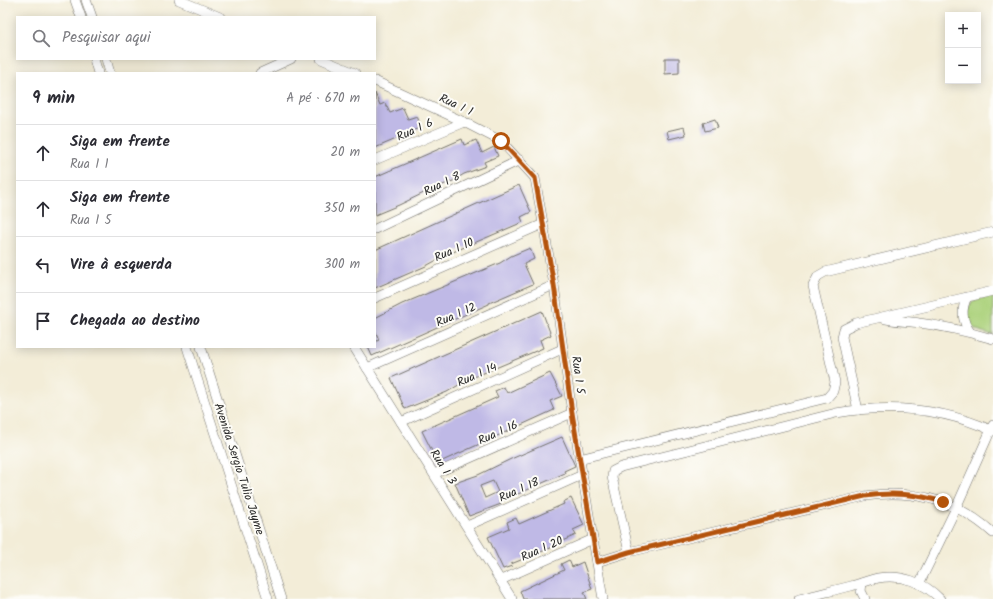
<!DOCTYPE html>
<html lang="pt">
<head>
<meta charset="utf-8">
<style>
  body { margin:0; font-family:Kalam,sans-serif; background:#f2f2f3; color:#2b2b33 }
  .controls { position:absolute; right:12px; top:12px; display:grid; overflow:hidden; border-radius:0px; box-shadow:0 2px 10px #0003 }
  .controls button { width:36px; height:36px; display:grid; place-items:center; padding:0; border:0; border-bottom:1px solid #e1e1e2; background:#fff; color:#2b2b33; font:20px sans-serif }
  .stop { position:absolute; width:12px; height:12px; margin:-9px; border:3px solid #b45309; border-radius:50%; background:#fff }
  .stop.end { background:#b45309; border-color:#fff; box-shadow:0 1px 4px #0008 }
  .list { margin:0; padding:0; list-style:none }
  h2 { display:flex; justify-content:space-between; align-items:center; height:52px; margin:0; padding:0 16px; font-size:17px }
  h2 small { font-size:13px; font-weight:400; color:#7c7c81 }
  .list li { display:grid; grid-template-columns:26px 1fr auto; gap:12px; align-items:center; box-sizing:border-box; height:56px; padding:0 16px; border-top:1px solid #e1e1e2 }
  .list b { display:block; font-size:15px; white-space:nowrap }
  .list p { margin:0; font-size:13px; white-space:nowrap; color:#7c7c81 }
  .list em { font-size:13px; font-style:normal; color:#7c7c81 }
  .icon { flex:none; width:22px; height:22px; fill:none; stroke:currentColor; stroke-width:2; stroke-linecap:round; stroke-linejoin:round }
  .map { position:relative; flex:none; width:993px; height:599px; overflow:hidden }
  .search { position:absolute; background:#fff; box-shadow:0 2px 10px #0003; left:16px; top:16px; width:360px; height:44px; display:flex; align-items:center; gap:10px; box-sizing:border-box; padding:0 14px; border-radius:0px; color:#7c7c81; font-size:15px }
  .panel { position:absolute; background:#fff; box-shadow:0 2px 10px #0003; left:16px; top:72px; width:360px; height:276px; border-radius:0px }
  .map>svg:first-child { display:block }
  .green { fill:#acd27c; stroke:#6c7e54 }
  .building { fill:#bfb9e6; fill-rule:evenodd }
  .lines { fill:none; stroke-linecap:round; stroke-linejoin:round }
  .minor-casing { stroke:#716f68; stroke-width:10 }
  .minor { stroke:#fff; stroke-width:9 }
  .route { stroke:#b45309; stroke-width:5 }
  .labels { text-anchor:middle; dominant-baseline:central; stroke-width:4; stroke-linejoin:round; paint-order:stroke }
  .street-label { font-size:12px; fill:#2b2b2b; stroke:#fdfcf7 }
</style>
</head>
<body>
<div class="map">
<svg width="993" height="599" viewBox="0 0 993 599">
  <rect width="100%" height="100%" fill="#fdfcf7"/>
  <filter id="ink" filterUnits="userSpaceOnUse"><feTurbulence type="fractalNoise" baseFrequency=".025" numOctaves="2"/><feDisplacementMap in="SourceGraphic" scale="8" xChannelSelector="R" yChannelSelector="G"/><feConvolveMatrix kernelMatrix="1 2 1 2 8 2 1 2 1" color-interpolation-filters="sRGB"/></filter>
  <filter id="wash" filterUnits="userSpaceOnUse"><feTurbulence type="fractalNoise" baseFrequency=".012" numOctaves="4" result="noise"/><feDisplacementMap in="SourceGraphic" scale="16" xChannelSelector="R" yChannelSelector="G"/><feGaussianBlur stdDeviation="0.9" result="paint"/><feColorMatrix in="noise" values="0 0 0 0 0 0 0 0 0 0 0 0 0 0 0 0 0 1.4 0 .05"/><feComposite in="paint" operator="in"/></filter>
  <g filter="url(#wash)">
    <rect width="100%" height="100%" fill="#f3edd8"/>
    <!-- green -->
    <path class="green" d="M993 295V335C987 333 979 332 974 328 963 322 966 306 974 300Z"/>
    <g id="blocks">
      <!-- building -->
      <g class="building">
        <path d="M665 58H679V73L665 74Z"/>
        <path d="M375 93 380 105 385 103 390 113 403 108 408 119 417 116 421 127 410 132 412 137 403 141 401 137 375 148Z"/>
        <path d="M715 119 718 128 705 131 703 123Z"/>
        <path d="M684 127 686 135 669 139 667 131Z"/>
        <path d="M462 139 464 145 476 140 482 153 494 147 498 156 484 162 486 166 464 174 453 181 432 189 399 205 375 215V177Z"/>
        <path d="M519 185 531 212 521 217 523 222 446 255 426 266 375 288V250Z"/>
        <path d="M530 248 534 259 524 264 533 284 489 303V304L372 356 368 347H375V342L379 340 375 330V318L402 304 500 263 511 256Z"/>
        <path d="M542 311 551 335 540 340 543 348 467 380 447 392 405 409 391 378Z"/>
        <path d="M550 373 562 396 550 401 554 410 438 463 422 431 498 397 495 391 504 387 507 393Z"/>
        <path d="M562 437 575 466 564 471 565 473 500 502 501 504 469 516 455 483 478 475 511 459ZM493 481 498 492 485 498 480 486Z"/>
        <path d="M571 498 584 525 573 530 576 535 553 545V547L511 564 512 566 503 569 488 537 509 528 507 522 516 518 519 524 564 504 563 502Z"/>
        <path d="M569 560 572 567 583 562 592 589 584 592 587 599H523L520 591 564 570 561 564Z"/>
      </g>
    </g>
  </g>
  <g filter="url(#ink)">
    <use href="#blocks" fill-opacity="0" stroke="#716f68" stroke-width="1"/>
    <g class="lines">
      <!-- minor casing -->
      <g class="minor-casing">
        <g id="minor">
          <path d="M75 0 81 17"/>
          <path d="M86 0 92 17"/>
          <path d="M179 0 220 17"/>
          <path d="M94 59 98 73"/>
          <path d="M106 59 110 73"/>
          <path d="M321 59 355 73"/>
          <path d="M260 73 291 59"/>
          <path d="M375 81 464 122 501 141 535 178 554 285 572 413 603 599"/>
          <path d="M375 160 464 122"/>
          <path d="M375 229 520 160"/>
          <path d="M967 297C961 309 962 321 970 332"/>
          <path d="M375 298 543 224"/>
          <path d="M882 318C895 322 907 321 919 323 945 326 969 332 993 339"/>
          <path d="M187 347 268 599"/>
          <path d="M201 347 281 599"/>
          <path d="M354 347 512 599"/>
          <path d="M367 368 554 285"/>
          <path d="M858 410 842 337 844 329 856 323 993 291"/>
          <path d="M401 422 562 349"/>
          <path d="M579 459 827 398 833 391 835 382 813 286 818 276 825 272 993 232"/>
          <path d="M434 474 572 413"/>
          <path d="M467 526 582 475"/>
          <path d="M629 552 612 477 613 471 621 467 836 413C890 404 943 408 993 431"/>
          <path d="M597 562 629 552 865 496C913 489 957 500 993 533"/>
          <path d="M501 580 593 539"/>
          <path d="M862 583 861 591 865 599"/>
          <path d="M919 584 956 508 993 425"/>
          <path d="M799 599C816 595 834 590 851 586 860 584 868 580 878 578 901 574 924 582 940 599"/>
        </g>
      </g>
      <!-- minor -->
      <use href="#minor" class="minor"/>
    </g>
  </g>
  <g class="lines" filter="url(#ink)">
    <!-- route -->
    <path class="route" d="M501 141 535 178 554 285 572 413 597 562 629 552 865 496C894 492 916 494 943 502"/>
  </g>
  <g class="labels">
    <!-- street labels -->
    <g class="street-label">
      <text transform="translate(456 105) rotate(25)">Rua I 1</text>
      <text transform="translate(415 130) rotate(-24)">Rua I 6</text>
      <text transform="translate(442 184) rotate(-26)">Rua I 8</text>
      <text transform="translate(454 250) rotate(-24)">Rua I 10</text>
      <text transform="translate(456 315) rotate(-24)">Rua I 12</text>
      <text transform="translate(477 375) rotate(-24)">Rua I 14</text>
      <text transform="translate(578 375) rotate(82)">Rua I 5</text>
      <text transform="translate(498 433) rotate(-24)">Rua I 16</text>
      <text transform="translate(443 467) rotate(58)">Rua I 3</text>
      <text transform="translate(239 469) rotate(72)">Avenida Sergio Tulio Jayme</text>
      <text transform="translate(519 490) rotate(-24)">Rua I 18</text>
      <text transform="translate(542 549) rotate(-24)">Rua I 20</text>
    </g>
  </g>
</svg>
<div class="controls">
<button>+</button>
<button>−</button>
</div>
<div class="stop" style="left:501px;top:141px"></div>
<div class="stop end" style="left:943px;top:502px"></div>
<div class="search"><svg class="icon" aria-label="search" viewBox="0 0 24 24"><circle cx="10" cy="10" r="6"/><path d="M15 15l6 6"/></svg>Pesquisar aqui</div>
<section class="panel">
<h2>9 min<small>A pé · 670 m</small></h2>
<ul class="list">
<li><svg class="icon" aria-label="ahead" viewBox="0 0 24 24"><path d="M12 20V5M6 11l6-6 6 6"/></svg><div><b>Siga em frente</b><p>Rua I 1</p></div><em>20 m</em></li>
<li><svg class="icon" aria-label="ahead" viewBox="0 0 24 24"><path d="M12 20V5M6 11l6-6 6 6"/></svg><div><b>Siga em frente</b><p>Rua I 5</p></div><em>350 m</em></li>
<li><svg class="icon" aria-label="left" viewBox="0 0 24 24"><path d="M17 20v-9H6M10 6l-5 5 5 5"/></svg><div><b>Vire à esquerda</b></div><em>300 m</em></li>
<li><svg class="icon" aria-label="arrive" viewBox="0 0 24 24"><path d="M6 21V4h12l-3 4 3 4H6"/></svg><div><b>Chegada ao destino</b></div></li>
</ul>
</section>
</div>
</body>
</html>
